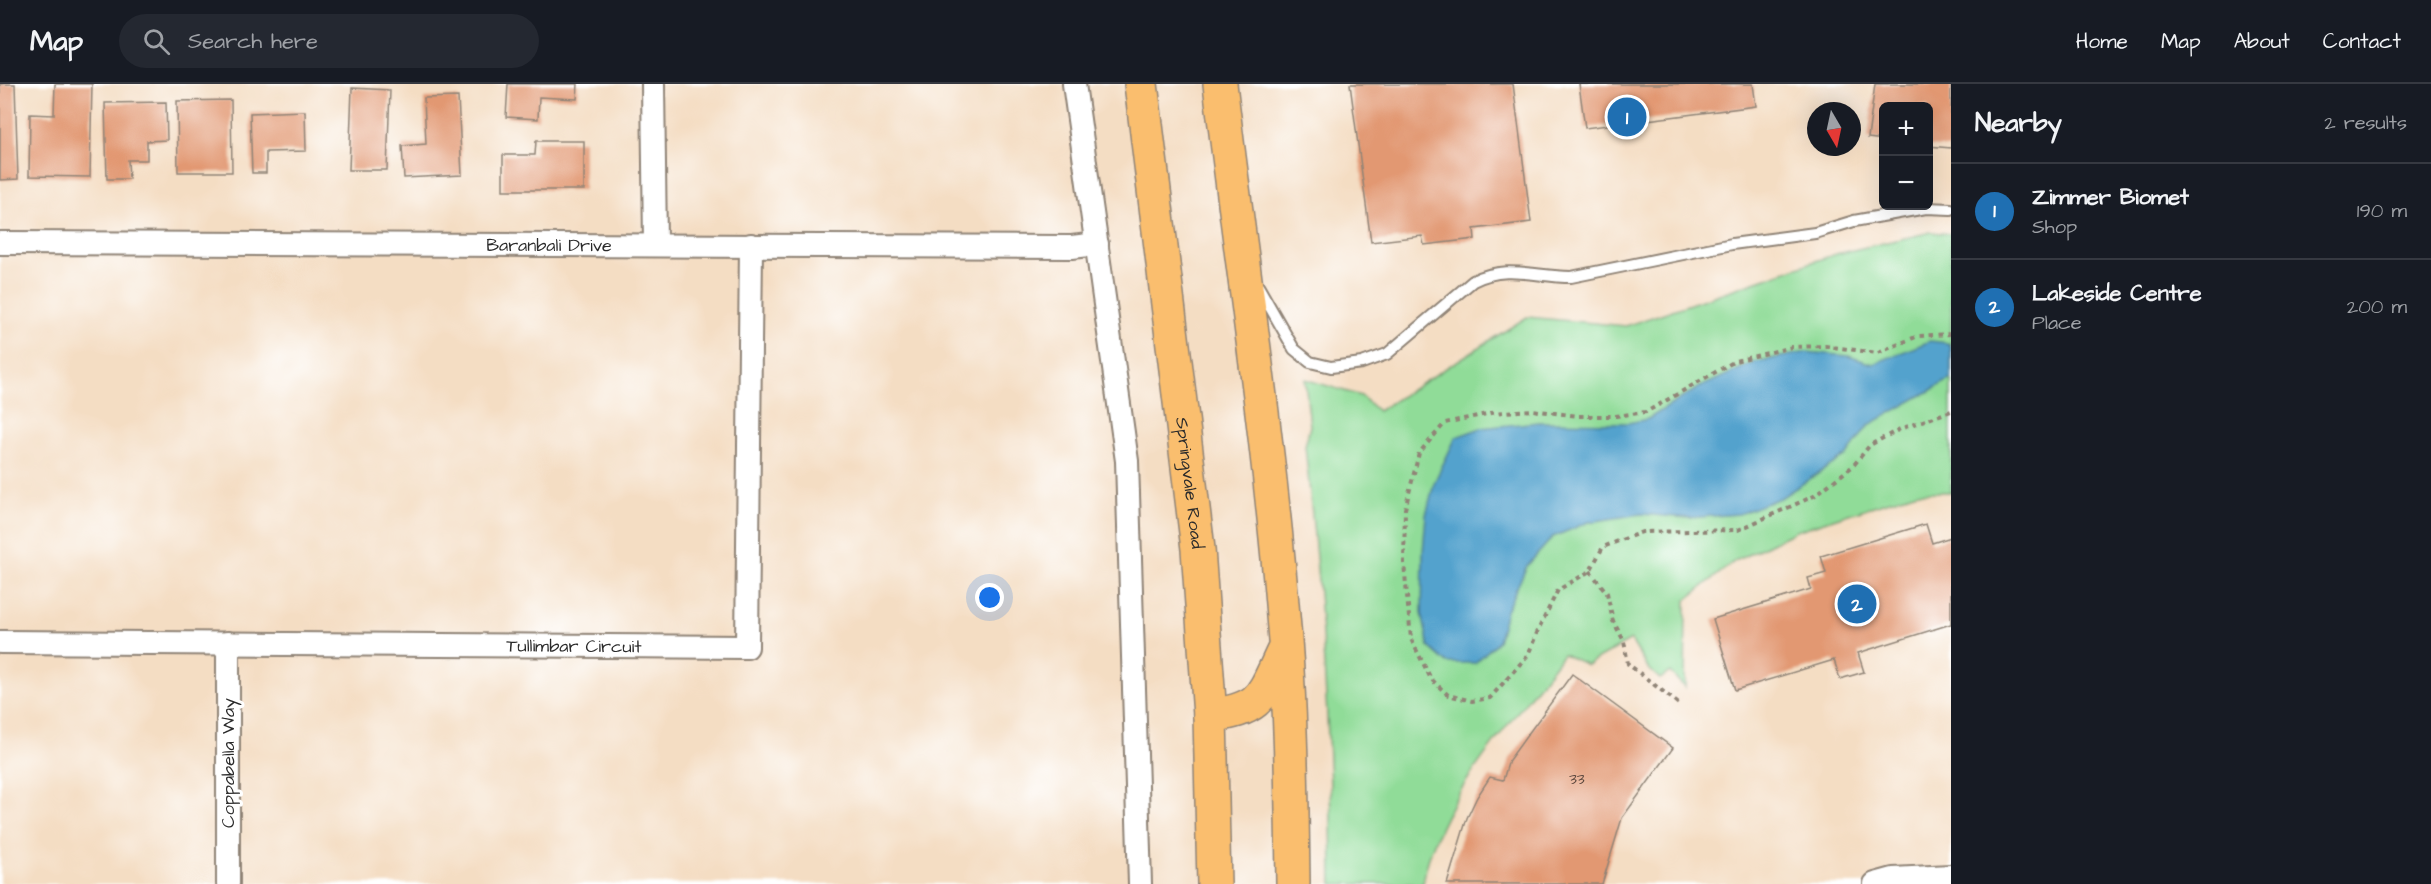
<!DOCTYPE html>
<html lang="en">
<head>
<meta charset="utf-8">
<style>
  body { margin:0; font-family:"Architects Daughter",sans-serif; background:#242831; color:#f1f3f6 }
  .controls { position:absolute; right:18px; top:18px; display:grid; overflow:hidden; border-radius:9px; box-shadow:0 6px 24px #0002 }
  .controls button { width:54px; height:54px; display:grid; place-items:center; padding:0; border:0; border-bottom:2px solid #363941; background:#171b24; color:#f1f3f6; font:30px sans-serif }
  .compass { position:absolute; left:1807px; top:18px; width:54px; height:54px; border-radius:50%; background:#171b24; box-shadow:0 6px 24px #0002; rotate:171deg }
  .you { position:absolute; left:990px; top:514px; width:21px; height:21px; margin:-15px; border:4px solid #fff; border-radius:50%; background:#1a73e8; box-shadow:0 0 0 9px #1a73e833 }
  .badge { display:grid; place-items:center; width:39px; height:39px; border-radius:50%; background:#1f6fb2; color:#fff; font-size:20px; font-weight:700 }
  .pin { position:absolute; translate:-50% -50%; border:3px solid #fff; box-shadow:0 2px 6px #0006 }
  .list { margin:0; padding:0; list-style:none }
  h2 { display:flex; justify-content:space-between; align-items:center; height:78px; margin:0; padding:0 24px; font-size:26px }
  h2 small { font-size:20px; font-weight:400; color:#9ea1a6 }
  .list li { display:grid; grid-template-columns:39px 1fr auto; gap:18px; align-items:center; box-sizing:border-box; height:96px; padding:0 24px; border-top:2px solid #363941 }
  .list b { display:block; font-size:22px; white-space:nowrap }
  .list p { margin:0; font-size:20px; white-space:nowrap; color:#9ea1a6 }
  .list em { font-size:20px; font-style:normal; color:#9ea1a6 }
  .icon { flex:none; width:33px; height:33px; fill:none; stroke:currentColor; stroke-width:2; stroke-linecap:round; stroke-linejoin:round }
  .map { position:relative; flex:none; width:1951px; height:800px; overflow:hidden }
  header { display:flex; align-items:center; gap:36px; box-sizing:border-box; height:84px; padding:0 30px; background:#171b24; border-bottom:2px solid #363941 }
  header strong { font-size:28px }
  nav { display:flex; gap:33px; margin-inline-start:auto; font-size:21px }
  .search { width:420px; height:54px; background:#242831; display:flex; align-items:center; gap:15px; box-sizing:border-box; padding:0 21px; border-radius:33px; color:#9ea1a6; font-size:22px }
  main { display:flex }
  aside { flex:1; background:#171b24 }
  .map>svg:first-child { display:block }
  .green { fill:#90dc98; stroke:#5e8462; stroke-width:1.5 }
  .water { fill:#53a2cd; stroke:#3f667c; stroke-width:1.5 }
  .building { fill:#e29872 }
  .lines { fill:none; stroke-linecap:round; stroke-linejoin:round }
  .lane-casing { stroke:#908477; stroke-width:14 }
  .street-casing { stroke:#908477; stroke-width:26 }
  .highway-casing { stroke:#908477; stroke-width:36 }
  .path { stroke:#908477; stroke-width:4; stroke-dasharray:4.5 4.5; stroke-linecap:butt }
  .lane { stroke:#fff; stroke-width:10 }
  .street { stroke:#fff; stroke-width:22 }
  .highway { stroke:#fabe6e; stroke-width:33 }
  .labels { text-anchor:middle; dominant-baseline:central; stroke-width:6; stroke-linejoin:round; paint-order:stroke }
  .number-label { font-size:15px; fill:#59463d }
  .street-label { font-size:18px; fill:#2b2b2b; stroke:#fff }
</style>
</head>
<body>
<header>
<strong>Map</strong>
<div class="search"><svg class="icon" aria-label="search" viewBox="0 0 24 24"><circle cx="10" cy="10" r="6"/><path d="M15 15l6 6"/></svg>Search here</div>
<nav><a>Home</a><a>Map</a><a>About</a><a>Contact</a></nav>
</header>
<main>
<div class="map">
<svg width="1951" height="800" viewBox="0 0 1951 800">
  <rect width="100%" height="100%" fill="#fff"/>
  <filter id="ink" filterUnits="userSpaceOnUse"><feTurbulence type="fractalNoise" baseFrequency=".0167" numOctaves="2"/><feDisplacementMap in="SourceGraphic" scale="12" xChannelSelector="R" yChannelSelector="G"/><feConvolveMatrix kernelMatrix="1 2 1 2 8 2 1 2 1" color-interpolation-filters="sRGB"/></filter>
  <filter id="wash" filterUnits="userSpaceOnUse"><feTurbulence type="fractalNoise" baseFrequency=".008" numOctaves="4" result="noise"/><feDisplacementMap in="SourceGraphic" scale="24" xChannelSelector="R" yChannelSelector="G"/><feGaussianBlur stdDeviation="1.35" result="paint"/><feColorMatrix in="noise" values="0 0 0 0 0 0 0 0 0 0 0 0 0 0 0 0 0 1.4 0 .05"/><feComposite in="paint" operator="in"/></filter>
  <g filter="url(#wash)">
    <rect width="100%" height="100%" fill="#f4ddc3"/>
    <!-- green -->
    <path class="green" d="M1931 148 1951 150V408H1917L1796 447 1735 477 1686 516 1685 604 1670 588 1660 595 1647 583 1631 556 1587 581 1563 570C1514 637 1435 716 1423 800H1332C1331 653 1321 508 1305 362L1310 342 1305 295 1361 312 1378 327 1527 233 1626 242 1836 170Z"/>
    <!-- water -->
    <path class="water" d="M1930 257 1948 259 1951 264V295L1869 341 1847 371 1782 413 1739 430 1688 434 1641 430 1589 438 1553 453 1527 482 1506 527 1498 557 1475 579H1447L1429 563 1422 530 1423 468 1426 431 1434 399 1456 353 1481 344 1539 338 1628 339 1648 335 1698 304 1755 278 1807 268 1848 272 1873 280Z"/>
    <g id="blocks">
      <!-- building -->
      <g class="building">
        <path d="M0 0H15L18 95 0 96Z"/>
        <path d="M55 0H92L90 93 29 92 30 30 54 31Z"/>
        <path d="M508 0H578L577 15 539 13 538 35 506 33Z"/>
        <path d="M1350 0H1513L1531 138 1474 145 1475 155 1424 161 1422 152 1371 158Z"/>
        <path d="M1579 0H1753L1756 22 1585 44Z"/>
        <path d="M1875 0H1951V64L1928 62V22H1884V56L1868 54Z"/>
        <path d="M352 4 390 6 387 86H349Z"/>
        <path d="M458 13 462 91 404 94 402 62 426 60 424 14Z"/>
        <path d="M231 16 232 88H178L177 17Z"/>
        <path d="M166 18 167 56 147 57V76H128L129 95H107L105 19Z"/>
        <path d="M305 27 306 67 266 68V89H252L250 29Z"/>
        <path d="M536 57H584V106H503V71H535Z"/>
        <path d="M1926 440 1932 459 1951 453V540L1858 569 1864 588 1840 595 1834 576 1735 606 1713 535 1811 505 1808 494 1826 489 1821 472Z"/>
        <path d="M1572 590 1673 664 1622 734 1602 800H1447L1467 734 1477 713 1490 693 1503 696 1509 676Z"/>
      </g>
    </g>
  </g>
  <g filter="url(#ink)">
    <use href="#blocks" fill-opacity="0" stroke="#908477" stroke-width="1.5"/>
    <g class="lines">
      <!-- lane casing -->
      <g class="lane-casing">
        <path id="lane" d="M1258 202 1294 265 1310 278 1331 283 1362 279 1387 270 1473 197C1507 180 1535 193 1571 193L1732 160 1815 149 1854 137 1926 124 1951 125"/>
      </g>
      <!-- street casing -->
      <g class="street-casing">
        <g id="street">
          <path d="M653 0 655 160"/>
          <path d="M1074 0 1127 377 1140 800"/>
          <path id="s1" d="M0 159 1072 163 1097 160"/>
          <path id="s2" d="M0 558 747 563 751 161"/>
          <path d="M228 800V559"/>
          <path d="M1875 800 1893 795 1951 792"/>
        </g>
      </g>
      <!-- highway casing -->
      <g class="highway-casing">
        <g id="highway">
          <path id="s3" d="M1141 0 1198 465 1210 632 1214 800"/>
          <path d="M1220 0C1241 177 1269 354 1283 532 1291 621 1292 711 1293 800"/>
          <path d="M1210 632C1263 624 1261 614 1283 568"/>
        </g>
      </g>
      <!-- path -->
      <g class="path">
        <path d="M1951 250 1918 252 1878 269 1825 262 1792 263 1735 277 1646 328 1616 332H1578L1532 326 1491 329 1445 339 1419 369 1405 425 1404 479 1411 555 1431 595 1448 611 1472 617 1490 614 1528 571 1539 544 1558 506 1590 487 1603 463 1642 448 1738 446 1814 412 1853 382 1870 361 1900 345 1951 327"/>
        <path d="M1590 487 1607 509 1613 537 1624 557 1628 580 1680 621"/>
      </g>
      <!-- lane -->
      <use href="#lane" class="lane"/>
      <!-- street -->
      <use href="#street" class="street"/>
      <!-- highway -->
      <use href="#highway" class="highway"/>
    </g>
  </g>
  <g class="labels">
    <!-- number labels -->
    <g class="number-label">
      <text x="1577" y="695">33</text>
    </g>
    <!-- street labels -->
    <g class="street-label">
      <text stroke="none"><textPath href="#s1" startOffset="549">Baranbali Drive</textPath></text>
      <text stroke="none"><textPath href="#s3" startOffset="402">Springvale Road</textPath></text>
      <text stroke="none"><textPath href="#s2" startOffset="574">Tullimbar Circuit</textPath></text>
      <text transform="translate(228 679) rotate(-90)">Coppabella Way</text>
    </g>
  </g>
</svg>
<div class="controls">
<button>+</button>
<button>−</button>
</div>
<svg class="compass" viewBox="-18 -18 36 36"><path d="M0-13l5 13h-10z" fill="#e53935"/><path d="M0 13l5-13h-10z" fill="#9ea1a6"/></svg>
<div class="you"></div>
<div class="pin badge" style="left:1627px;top:33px">1</div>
<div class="pin badge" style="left:1857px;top:520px">2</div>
</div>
<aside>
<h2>Nearby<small>2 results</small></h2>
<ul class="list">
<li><span class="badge">1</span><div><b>Zimmer Biomet</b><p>Shop</p></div><em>190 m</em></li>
<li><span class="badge">2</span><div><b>Lakeside Centre</b><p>Place</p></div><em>200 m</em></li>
</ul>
</aside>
</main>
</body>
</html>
